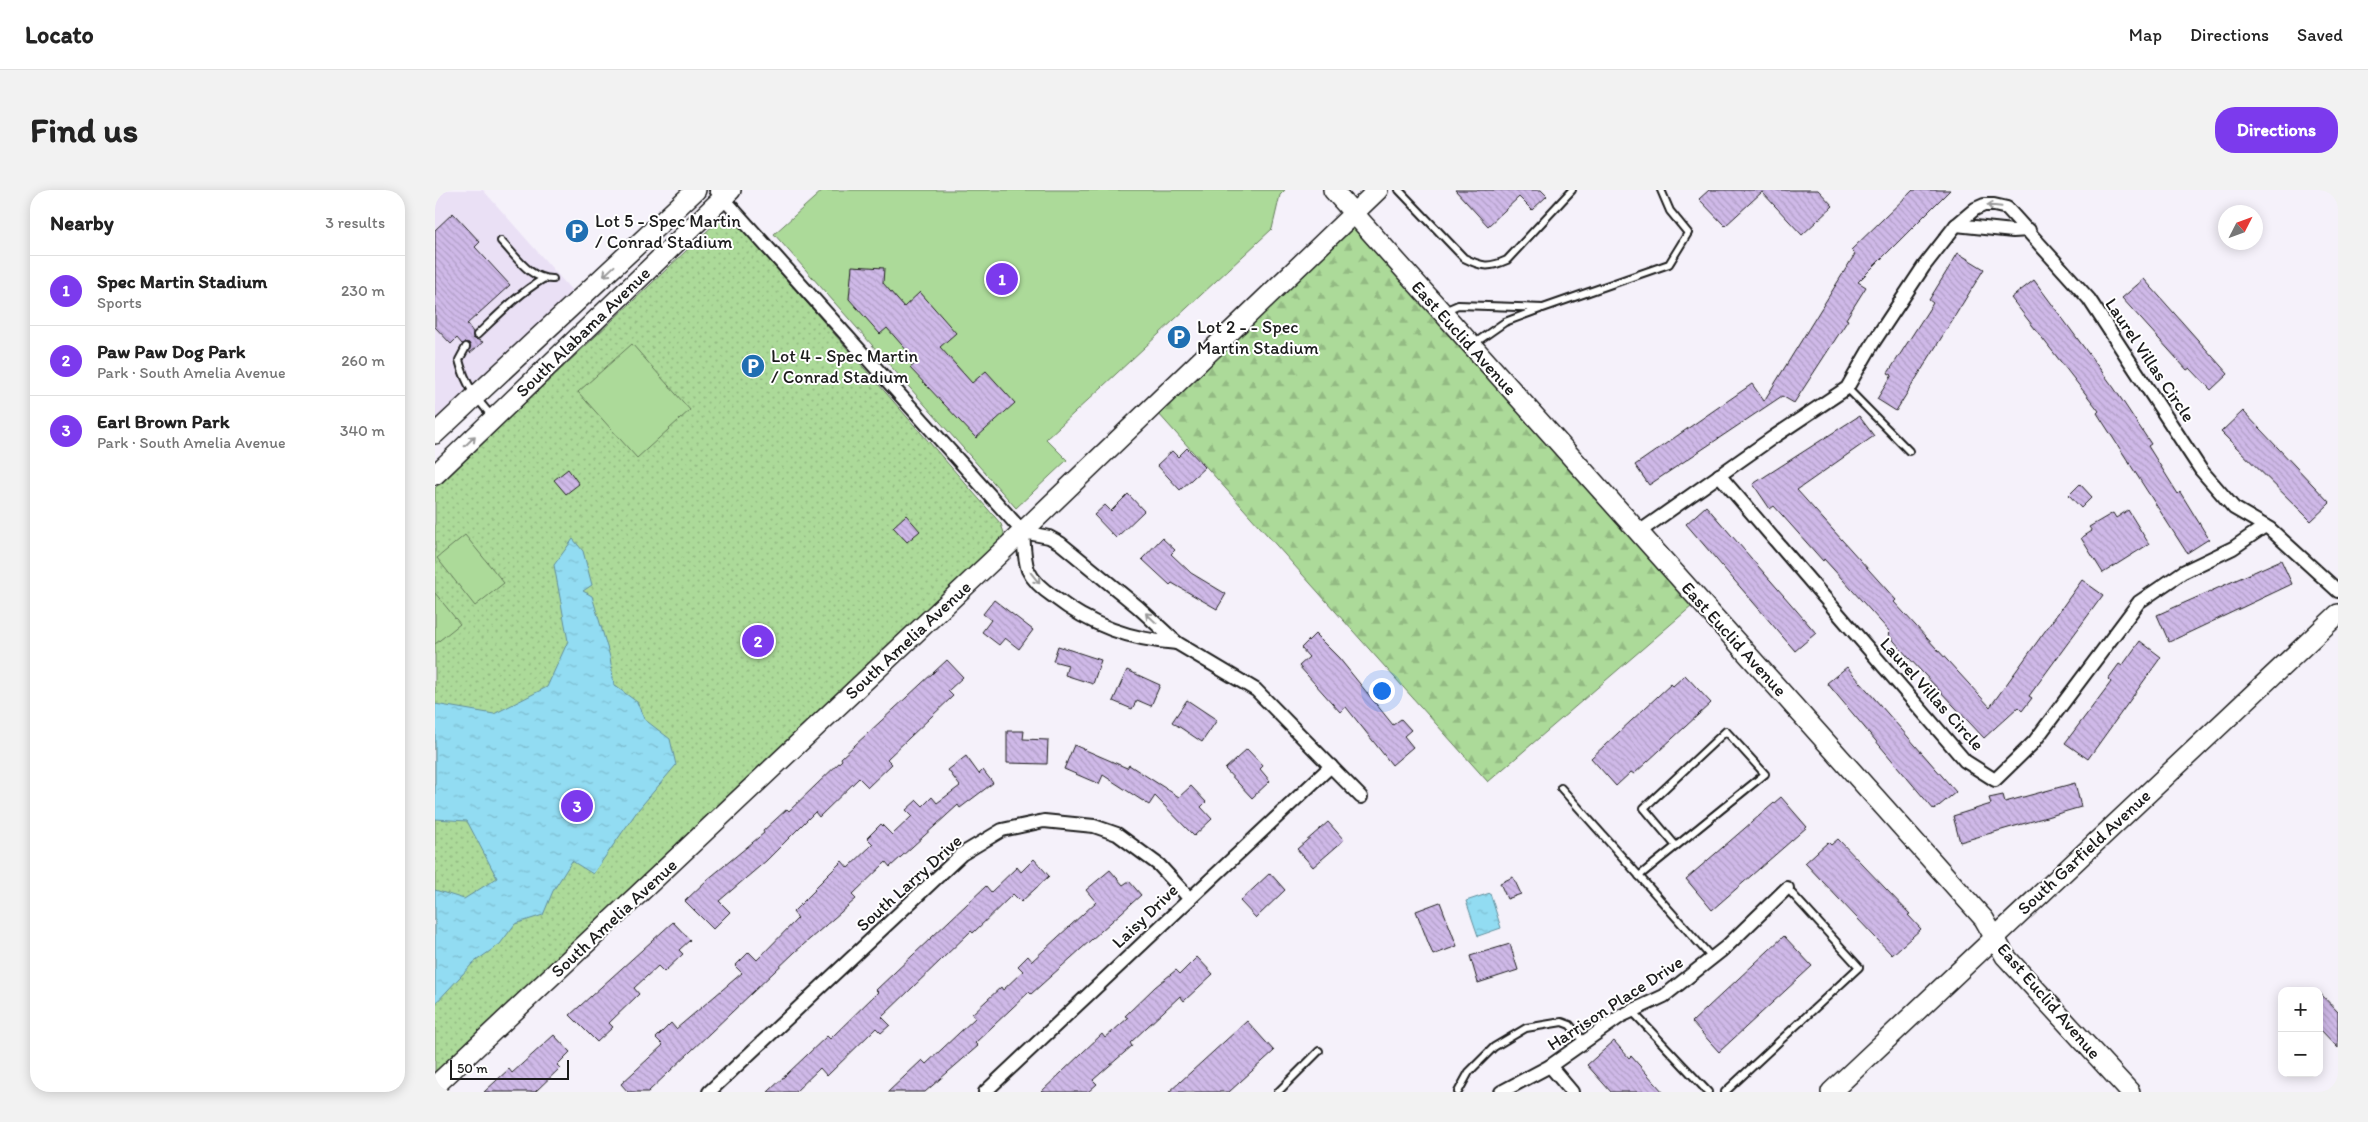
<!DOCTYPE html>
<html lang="en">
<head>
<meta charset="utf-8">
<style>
  body { margin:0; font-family:Itim,sans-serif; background:#f2f2f2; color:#222 }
  .controls { position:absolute; right:15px; bottom:15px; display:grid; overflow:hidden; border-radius:10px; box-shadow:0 2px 12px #0003 }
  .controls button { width:45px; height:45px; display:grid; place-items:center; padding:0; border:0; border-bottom:1px solid #e0e0e0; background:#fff; color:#222; font:25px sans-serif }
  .compass { position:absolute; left:1783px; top:15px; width:45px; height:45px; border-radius:50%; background:#fff; box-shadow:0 2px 12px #0003; rotate:48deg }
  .scale { position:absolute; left:15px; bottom:12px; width:119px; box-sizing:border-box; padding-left:5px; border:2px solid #1c1c1c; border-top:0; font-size:14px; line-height:18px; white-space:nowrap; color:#1c1c1c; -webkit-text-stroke:4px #fff; paint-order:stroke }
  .you { position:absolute; left:946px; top:500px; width:18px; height:18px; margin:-12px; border:4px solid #fff; border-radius:50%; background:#1a73e8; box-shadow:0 0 0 8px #1a73e833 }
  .badge { display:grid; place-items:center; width:32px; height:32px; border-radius:50%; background:#7c3aed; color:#fff; font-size:16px; font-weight:700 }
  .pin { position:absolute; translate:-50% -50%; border:2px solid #fff; box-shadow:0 1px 5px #0006 }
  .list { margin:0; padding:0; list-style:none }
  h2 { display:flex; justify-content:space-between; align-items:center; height:65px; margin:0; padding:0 20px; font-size:21px }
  h2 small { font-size:16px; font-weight:400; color:#767676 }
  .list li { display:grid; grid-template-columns:32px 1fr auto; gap:15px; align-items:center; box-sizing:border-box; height:70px; padding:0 20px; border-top:1px solid #e0e0e0 }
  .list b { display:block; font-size:19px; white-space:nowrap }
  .list p { margin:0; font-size:16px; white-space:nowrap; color:#767676 }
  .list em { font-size:16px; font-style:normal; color:#767676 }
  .map { position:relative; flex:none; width:1903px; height:902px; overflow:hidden; border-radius:20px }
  header { display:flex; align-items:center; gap:30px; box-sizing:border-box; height:70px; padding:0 25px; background:#fff; border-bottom:1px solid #e0e0e0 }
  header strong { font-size:24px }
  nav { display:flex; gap:28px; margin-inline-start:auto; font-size:18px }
  .intro { display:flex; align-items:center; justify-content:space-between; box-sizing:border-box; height:120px; padding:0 30px }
  h1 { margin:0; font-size:35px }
  .button { padding:12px 22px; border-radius:20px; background:#7c3aed; color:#fff; font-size:18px; font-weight:700 }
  main { display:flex; gap:30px; padding:0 30px }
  aside { flex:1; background:#fff; border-radius:20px; box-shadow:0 2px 12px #0003 }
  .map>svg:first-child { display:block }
  .built { fill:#eae0f5 }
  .forest { fill:url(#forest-firs); stroke:#647b5a }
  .park { fill:url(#park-dots); stroke:#647b5a }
  .garden { fill:#acda99; stroke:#647b5a }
  .water { fill:url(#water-ripples); stroke:#638f9c }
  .building { fill:url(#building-back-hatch); stroke:#1c1c1c }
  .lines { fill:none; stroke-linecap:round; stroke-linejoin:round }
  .lane-casing { stroke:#1c1c1c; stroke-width:10 }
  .street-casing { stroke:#1c1c1c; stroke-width:16 }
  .secondary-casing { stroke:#1c1c1c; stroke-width:22 }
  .lane { stroke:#fff; stroke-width:6 }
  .street { stroke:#fff; stroke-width:12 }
  .secondary { stroke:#fff; stroke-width:19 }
  .oneway { stroke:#999 }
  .labels { text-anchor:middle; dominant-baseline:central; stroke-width:4; stroke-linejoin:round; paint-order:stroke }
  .poi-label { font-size:18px; fill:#1c1c1c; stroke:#fff; text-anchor:start }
  .street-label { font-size:18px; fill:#1c1c1c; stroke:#fff }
</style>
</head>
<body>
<header>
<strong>Locato</strong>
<nav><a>Map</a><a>Directions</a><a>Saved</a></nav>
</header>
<div class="intro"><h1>Find us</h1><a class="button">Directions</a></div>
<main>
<aside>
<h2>Nearby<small>3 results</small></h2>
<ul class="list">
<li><span class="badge">1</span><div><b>Spec Martin Stadium</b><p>Sports</p></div><em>230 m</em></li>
<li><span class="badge">2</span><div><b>Paw Paw Dog Park</b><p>Park · South Amelia Avenue</p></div><em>260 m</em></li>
<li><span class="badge">3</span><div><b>Earl Brown Park</b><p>Park · South Amelia Avenue</p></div><em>340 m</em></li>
</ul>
</aside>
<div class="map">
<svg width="1903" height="902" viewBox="0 0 1903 902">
  <defs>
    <pattern id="forest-firs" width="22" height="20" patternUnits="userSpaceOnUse" patternTransform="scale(1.25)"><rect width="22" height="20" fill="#acda99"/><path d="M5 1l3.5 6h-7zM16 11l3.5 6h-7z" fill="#93ba83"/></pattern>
    <pattern id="park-dots" width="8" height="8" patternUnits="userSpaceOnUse" patternTransform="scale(1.25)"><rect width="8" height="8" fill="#acda99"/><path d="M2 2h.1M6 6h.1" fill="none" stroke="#93ba83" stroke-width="1.8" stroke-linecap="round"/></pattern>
    <pattern id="water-ripples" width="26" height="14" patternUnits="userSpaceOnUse" patternTransform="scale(1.25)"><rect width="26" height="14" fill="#92dcf2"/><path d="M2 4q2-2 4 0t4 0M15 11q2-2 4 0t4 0" fill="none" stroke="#7dbccf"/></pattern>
    <pattern id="building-back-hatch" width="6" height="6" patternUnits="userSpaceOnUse" patternTransform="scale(1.25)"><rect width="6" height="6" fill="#cfb9e8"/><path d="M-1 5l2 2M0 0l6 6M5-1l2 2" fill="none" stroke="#b19ec6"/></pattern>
  </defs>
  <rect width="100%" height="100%" fill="#f5f1fa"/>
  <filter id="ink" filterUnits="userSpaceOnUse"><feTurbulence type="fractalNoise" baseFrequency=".02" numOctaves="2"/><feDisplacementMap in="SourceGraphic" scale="10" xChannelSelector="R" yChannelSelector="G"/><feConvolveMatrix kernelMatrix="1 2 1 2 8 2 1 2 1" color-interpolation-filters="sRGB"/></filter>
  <g filter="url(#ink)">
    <!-- built -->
    <path class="built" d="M0 0H48L139 103 0 233Z"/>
    <!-- forest -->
    <path class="forest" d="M917 36 1257 416 1053 592 723 223Z"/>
    <!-- park -->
    <path class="park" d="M287 27 294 28 300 31 566 334 569 343 568 348 0 883V298Z"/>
    <!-- garden -->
    <g class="garden">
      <path d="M388 0H850L845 5 837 39 611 249 632 270 581 318 339 44Z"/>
      <path d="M197 154 255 220 202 268 143 202Z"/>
      <path d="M30 345 69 393 40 416 2 368Z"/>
      <path d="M0 403 25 434 0 454Z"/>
    </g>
    <!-- water -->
    <g class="water">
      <path d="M138 349 148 361 157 395 148 401 157 406 175 467 179 495 202 512 209 529 235 549 241 575 203 620 158 684 137 671 118 701 108 725 80 734 65 754 38 773 0 814V700L29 709 62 688 32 631 0 629V514L59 524 112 497 133 451 119 375Z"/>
      <path d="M1055 703 1066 738 1043 746 1031 711Z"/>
    </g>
    <!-- building -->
    <g class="building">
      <path d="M1020 0H1106L1112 6 1097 20 1084 7 1053 36Z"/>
      <path d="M1274 0H1383L1398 16 1367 45 1327 2 1290 36 1264 9Z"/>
      <path d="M1478 0H1515L1423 92 1431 97 1411 129 1413 130 1359 213 1347 206 1214 295 1200 275 1317 194 1329 211 1420 64 1416 60Z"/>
      <path d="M18 23 45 52 40 57 75 95 32 134 38 142V148L48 152 35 163 34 153 27 154 22 148 16 154 0 137V40Z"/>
      <path d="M1523 63 1549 79 1461 221 1442 209 1457 185 1453 183 1498 113 1494 110Z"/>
      <path d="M417 76 449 78 448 93 469 117 485 102 521 143 505 157 537 193 551 181 580 213 541 248 475 178 482 172 452 138 445 144 414 109Z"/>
      <path d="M1709 89 1793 184 1776 200 1755 178 1752 180 1687 108Z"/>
      <path d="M1599 90 1679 198 1716 254 1713 256 1743 304 1745 302 1774 349 1752 363 1662 223 1664 221 1576 108Z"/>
      <path d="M1808 221 1895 313 1876 331 1786 242Z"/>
      <path d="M1424 226 1439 246 1362 300 1461 410 1459 412 1555 517 1647 390 1668 405 1594 506 1597 508 1587 521 1583 517 1549 548 1473 467 1453 444 1455 442 1389 369 1388 371 1339 316 1335 319 1318 294Z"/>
      <path d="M752 258 770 277 745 300 722 275 737 261 743 267Z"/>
      <path d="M133 279 144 294 131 304 119 290Z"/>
      <path d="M1645 294 1657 307 1646 318 1634 305Z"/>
      <path d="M693 304 709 321 681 348 659 325 670 315 676 321Z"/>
      <path d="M1271 316 1381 443 1360 461 1251 334Z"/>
      <path d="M1693 320 1714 354 1668 383 1646 348 1657 341 1654 337 1678 323 1681 328Z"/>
      <path d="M471 325 485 341 472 352 458 337Z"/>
      <path d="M727 348 740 360 736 364 756 383 791 404 782 419 737 393 735 395 707 369Z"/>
      <path d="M1846 370 1857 394 1734 452 1722 425Z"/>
      <path d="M559 410 598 440 584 459 570 448 564 455 547 442 556 430 548 424Z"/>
      <path d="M880 444 904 468 958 535 966 529 976 540 969 546 978 557 957 575 911 517 905 522 864 476 874 467 866 458Z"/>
      <path d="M1705 451 1726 467 1653 569 1630 553 1676 492 1673 489 1684 474 1687 476Z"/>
      <path d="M623 456 666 470 658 494 630 485 633 475 618 471Z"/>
      <path d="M512 470 528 487 513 501 518 506 452 569 457 574 433 597 424 588 384 627 380 622 331 671 284 711 295 722 278 739 250 711 272 690 329 643 328 641 352 619 354 621 407 570 406 568Z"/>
      <path d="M1412 477 1521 602 1499 620 1392 493Z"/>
      <path d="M692 480 725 495 716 516 702 510 697 519 678 511Z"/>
      <path d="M1250 485 1276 513 1199 584 1196 582 1181 596 1156 568 1236 494 1238 496Z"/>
      <path d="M752 510 782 530 767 552 737 532Z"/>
      <path d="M572 541H589L588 549 613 550 612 574 572 573Z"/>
      <path d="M639 555 692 578 694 575 744 607 756 596 771 612 766 617 777 629 759 646 720 606 714 615 668 585 664 594 629 579Z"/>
      <path d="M812 559 828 576 825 579 835 591 817 608 790 579Z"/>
      <path d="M531 566 544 584 548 580 558 593 525 618 523 615 455 677 451 672 417 705 421 709 360 762 213 902H193L186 894 228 855 221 848 236 833 241 839 307 783 300 776 314 762 322 770 363 728 358 722 380 700 379 699 407 671 413 678 438 654 432 648 446 634 457 645 477 626 471 620 482 610 488 616 497 607 502 613 525 596 513 580Z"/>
      <path d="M1640 593 1646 617 1525 652 1518 626 1556 614 1554 608 1568 605 1570 612Z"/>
      <path d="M1346 607 1372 637 1277 720 1251 689Z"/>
      <path d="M893 632 909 650 878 677 862 659Z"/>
      <path d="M1403 649 1475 724 1473 725 1486 739 1457 765 1370 673 1393 652 1396 655Z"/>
      <path d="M599 669 614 686 586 712 578 704 538 743 536 741 447 827 455 835 446 843 441 838 392 886 385 878 360 902H333L392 846 395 849 443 802 441 800 551 696 556 702 582 677 586 682Z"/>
      <path d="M675 680 688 695 694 691 706 705 596 804 594 802 540 853 543 856 490 902H453L487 870 491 874 540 828 537 824 566 797 568 800 588 781 583 776 593 766 597 771 661 712 651 700Z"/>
      <path d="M835 683 850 700 821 728 805 711Z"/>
      <path d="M1078 687 1086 704 1072 709 1065 693Z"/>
      <path d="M1005 712 1022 756 998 765 981 721Z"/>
      <path d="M238 732 255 750 244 760 248 764 229 782 223 776 199 798 204 804 174 833 178 837 162 852 135 825Z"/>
      <path d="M1349 746 1377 776 1284 862 1257 832Z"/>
      <path d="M1075 754 1083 780 1043 793 1035 766Z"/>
      <path d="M762 767 778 784 749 811 745 806 695 853 697 856 658 890 662 894 653 902H606L667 844 670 848 693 828 690 826 720 797 741 780 745 784Z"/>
      <path d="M1884 802 1903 822V858L1884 838Z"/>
      <path d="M812 831 839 861 794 902H734Z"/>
      <path d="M119 845 135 862 122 875 125 878 100 902H49L74 879 77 883Z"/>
      <path d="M1179 851 1194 868 1196 866 1228 902H1176L1152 875Z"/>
    </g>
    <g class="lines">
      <!-- lane casing -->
      <g class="lane-casing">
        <g id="lane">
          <path d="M964 0 1029 68C1047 77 1054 78 1072 70L1137 0"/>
          <path d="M66 51C81 66 95 90 118 89"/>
          <path d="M1009 121 1023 115 1108 118 1234 74 1253 43 1235 21 1226 0"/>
          <path d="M42 145C63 125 83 104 108 89"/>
          <path d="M1037 155 1070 132 1105 119"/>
          <path d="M31 157 24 170C30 193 41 209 57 226"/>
          <path d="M1412 198 1474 261"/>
          <path d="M1126 598 1277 768"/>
          <path d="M1204 686 1330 584 1291 541 1209 618 1241 656"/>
          <path d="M1197 821 1273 902"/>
          <path d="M843 902 884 861"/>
          <path d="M1023 902 1034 882 1059 857 1091 838 1127 832 1135 835 1150 853"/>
          <path d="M1290 902 1424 777 1352 698"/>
        </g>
      </g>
      <!-- street casing -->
      <g class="street-casing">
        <g id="street">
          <path d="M281 0 588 342C589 354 589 369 593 380 598 391 610 401 619 407 656 436 697 450 742 453L703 417 625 353 614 347 588 342"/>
          <path d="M1521 35 1578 41 1594 40"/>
          <path d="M1284 285 1530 571 1560 590 1599 552 1704 412 1748 382 1798 358 1830 336"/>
          <path d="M1204 342 1340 246 1412 198 1438 153 1489 76 1521 35 1540 19 1549 15H1559L1572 18 1654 109 1766 280 1799 318 1835 339 1903 401"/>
          <path d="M742 453 821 500 926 607"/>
          <path d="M1115 876 1137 902"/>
          <path d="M274 902 527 664 567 640 609 631 659 636 682 644 724 675 754 708"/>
          <path d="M550 902 896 576"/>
          <path d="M1066 902 1115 876 1186 826 1229 806 1291 757 1352 698"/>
        </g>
      </g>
      <!-- secondary casing -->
      <g class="secondary-casing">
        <g id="secondary">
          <path d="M898 0 1549 729 1570 766 1695 902"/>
          <path d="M0 244 261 0"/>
          <path d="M0 285 296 0"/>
          <path d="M0 896 557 371 943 0"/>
          <path d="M1396 902 1903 424"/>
        </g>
      </g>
      <!-- lane -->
      <use href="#lane" class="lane"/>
      <!-- street -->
      <use href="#street" class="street"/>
      <!-- secondary -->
      <use href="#secondary" class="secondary"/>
    </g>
    <!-- one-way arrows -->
    <defs><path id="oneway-shaft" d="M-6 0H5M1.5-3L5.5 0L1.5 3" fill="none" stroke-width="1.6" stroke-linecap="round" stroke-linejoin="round" transform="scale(1.25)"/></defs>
    <g class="oneway">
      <use href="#oneway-shaft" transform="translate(1559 16) rotate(-174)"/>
      <use href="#oneway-shaft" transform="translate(174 81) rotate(137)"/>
      <use href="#oneway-shaft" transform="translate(35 251) rotate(-44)"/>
      <use href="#oneway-shaft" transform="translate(600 388) rotate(51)"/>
      <use href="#oneway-shaft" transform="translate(716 428) rotate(-137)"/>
    </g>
  </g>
  <!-- icons -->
  <defs>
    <g id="parking-disc" transform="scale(1.25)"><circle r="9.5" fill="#1f6fb2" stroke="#fff"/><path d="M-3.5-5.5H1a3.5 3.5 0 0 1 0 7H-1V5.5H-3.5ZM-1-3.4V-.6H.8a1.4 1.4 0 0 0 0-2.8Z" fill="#fff"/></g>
  </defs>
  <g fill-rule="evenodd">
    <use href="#parking-disc" x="142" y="41"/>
    <use href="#parking-disc" x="744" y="147"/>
    <use href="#parking-disc" x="318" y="176"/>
  </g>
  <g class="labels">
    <!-- poi labels -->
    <g class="poi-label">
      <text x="160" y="31">Lot 5 - Spec Martin<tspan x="160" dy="21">/ Conrad Stadium</tspan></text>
      <text x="762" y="137">Lot 2 - - Spec<tspan x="762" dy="21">Martin Stadium</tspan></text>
      <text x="336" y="166">Lot 4 - Spec Martin<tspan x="336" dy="21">/ Conrad Stadium</tspan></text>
    </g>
    <!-- street labels -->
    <g class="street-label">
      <text transform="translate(148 142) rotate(-44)">South Alabama Avenue</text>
      <text transform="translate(1029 148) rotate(48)">East Euclid Avenue</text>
      <text transform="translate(1715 170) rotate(56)">Laurel Villas Circle</text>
      <text transform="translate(1299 449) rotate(48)">East Euclid Avenue</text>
      <text transform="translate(473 450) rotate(-43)">South Amelia Avenue</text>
      <text transform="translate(1497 504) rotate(48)">Laurel Villas Circle</text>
      <text transform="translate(1649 662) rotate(-43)">South Garfield Avenue</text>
      <text transform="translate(474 693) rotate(-42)">South Larry Drive</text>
      <text transform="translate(710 726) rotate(-44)">Laisy Drive</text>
      <text transform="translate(179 728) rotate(-43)">South Amelia Avenue</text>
      <text transform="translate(1614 811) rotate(49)">East Euclid Avenue</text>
      <text transform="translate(1180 813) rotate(-33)">Harrison Place Drive</text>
    </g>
  </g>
</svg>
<div class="controls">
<button>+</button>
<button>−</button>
</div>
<svg class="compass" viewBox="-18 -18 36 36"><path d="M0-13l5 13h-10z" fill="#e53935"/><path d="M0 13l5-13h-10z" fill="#767676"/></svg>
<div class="scale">50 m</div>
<div class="you"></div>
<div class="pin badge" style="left:567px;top:89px">1</div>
<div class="pin badge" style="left:323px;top:451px">2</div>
<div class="pin badge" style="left:142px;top:616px">3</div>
</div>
</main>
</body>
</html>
